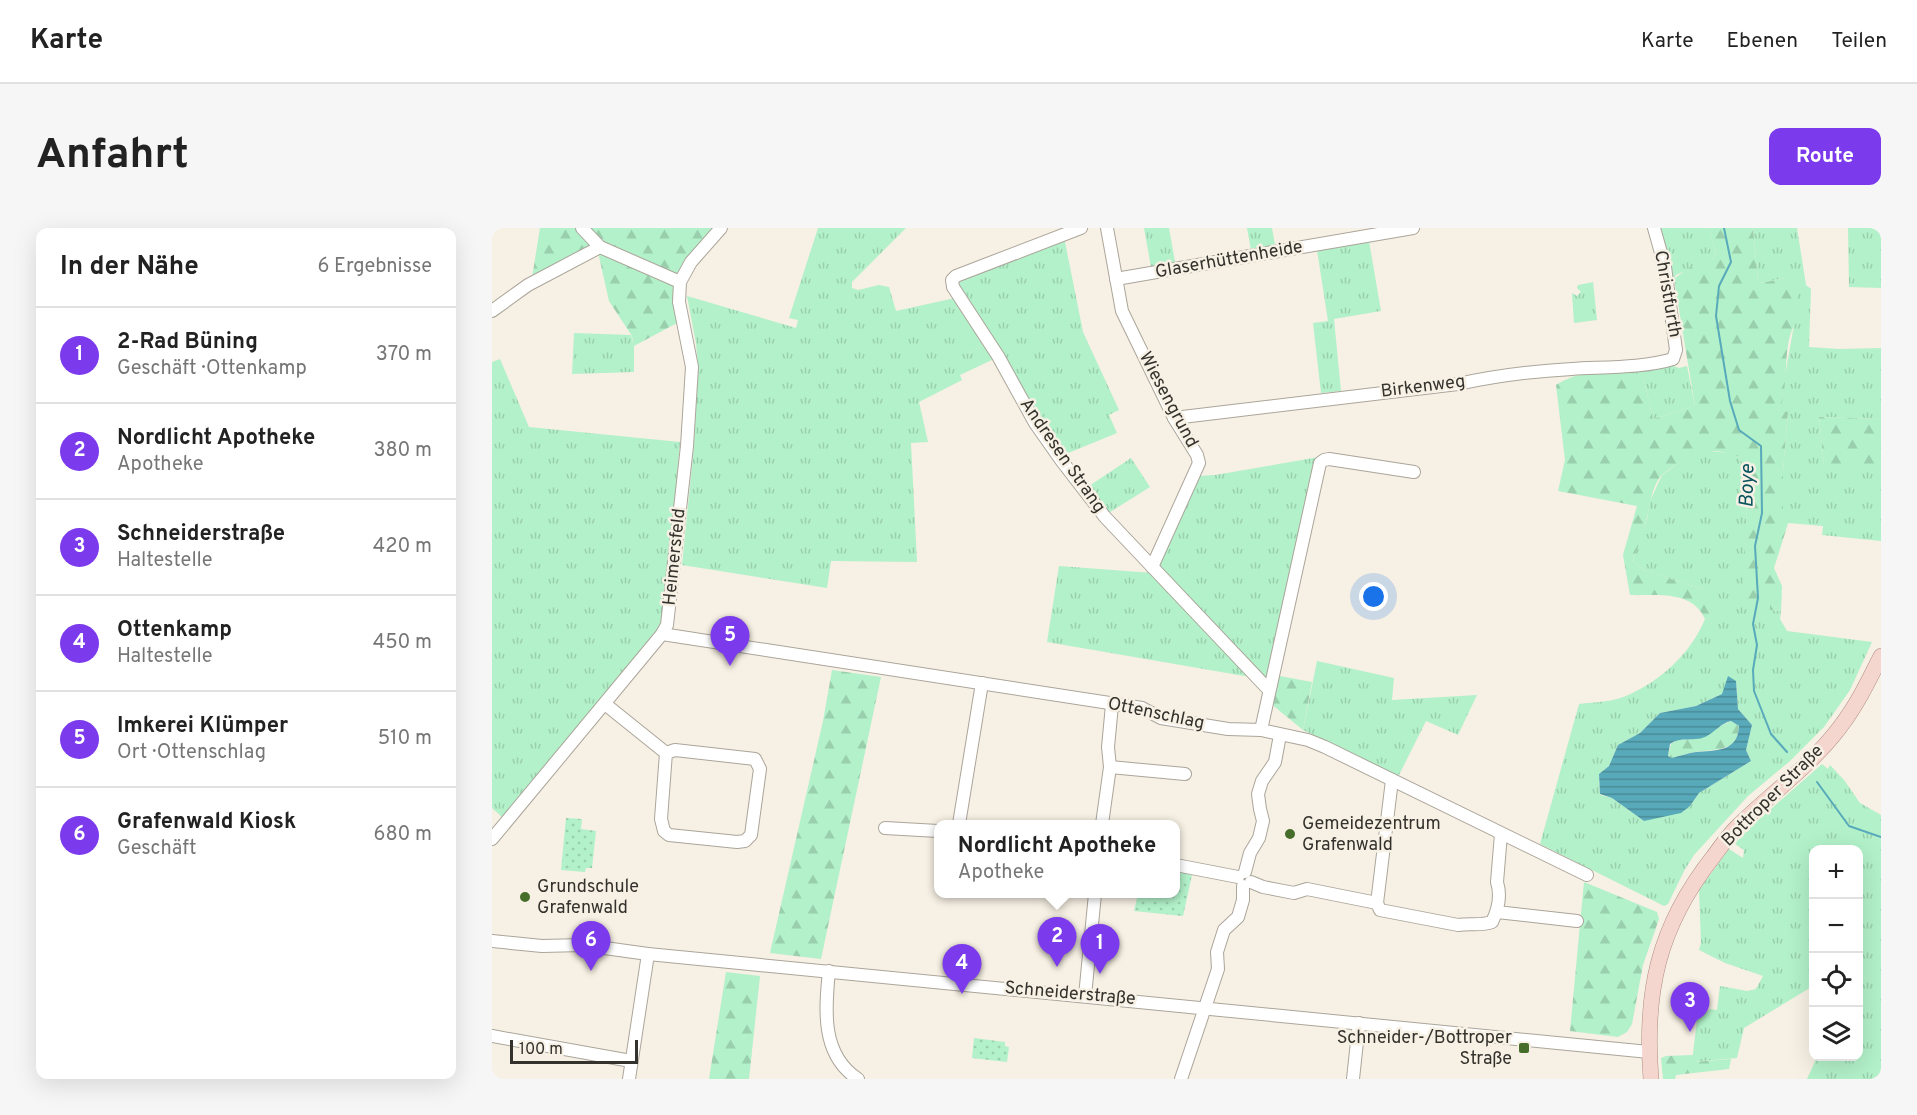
<!DOCTYPE html>
<html lang="de">
<head>
<meta charset="utf-8">
<style>
  body { margin:0; font-family:Overpass,sans-serif; background:#f6f6f6; color:#222 }
  .controls { position:absolute; right:18px; bottom:18px; display:grid; overflow:hidden; border-radius:12px; box-shadow:0 6px 24px #0002 }
  .controls button { width:54px; height:54px; display:grid; place-items:center; padding:0; border:0; border-bottom:2px solid #e0e0e0; background:#fff; color:#222; font:30px sans-serif }
  .scale { position:absolute; left:18px; bottom:15px; width:128px; box-sizing:border-box; padding-left:6px; border:3px solid #34322d; border-top:0; font-size:16px; line-height:21px; white-space:nowrap; color:#34322d; -webkit-text-stroke:4px #f7f0e4; paint-order:stroke }
  .you { position:absolute; left:882px; top:369px; width:21px; height:21px; margin:-15px; border:4px solid #fff; border-radius:50%; background:#1a73e8; box-shadow:0 0 0 9px #1a73e833 }
  .badge { display:grid; place-items:center; width:39px; height:39px; border-radius:50%; background:#7c3aed; color:#fff; font-size:20px; font-weight:700 }
  .pin { position:absolute; translate:-50% -50px; filter:drop-shadow(0 2px 3px #0008) }
  .pin::after { content:''; position:absolute; top:32px; width:21px; height:18px; background:inherit; clip-path:polygon(0 0,100% 0,50% 100%) }
  .popup { position:absolute; left:442px; top:592px; width:246px; height:78px; box-sizing:border-box; display:grid; place-content:center; border-radius:12px; background:#fff; filter:drop-shadow(0 2px 4px #0005); font-size:20px; white-space:nowrap; color:#767676 }
  .popup b { font-size:22px; color:#222 }
  .popup::after { content:''; position:absolute; left:50%; top:100%; margin-left:-12px; border:12px solid transparent; border-top-color:#fff }
  .list { margin:0; padding:0; list-style:none }
  h2 { display:flex; justify-content:space-between; align-items:center; height:78px; margin:0; padding:0 24px; font-size:26px }
  h2 small { font-size:20px; font-weight:400; color:#767676 }
  .list li { display:grid; grid-template-columns:39px 1fr auto; gap:18px; align-items:center; box-sizing:border-box; height:96px; padding:0 24px; border-top:2px solid #e0e0e0 }
  .list b { display:block; font-size:22px; white-space:nowrap }
  .list p { margin:0; font-size:20px; white-space:nowrap; color:#767676 }
  .list em { font-size:20px; font-style:normal; color:#767676 }
  .icon { flex:none; width:33px; height:33px; fill:none; stroke:currentColor; stroke-width:2; stroke-linecap:round; stroke-linejoin:round }
  .map { position:relative; flex:none; width:1389px; height:851px; overflow:hidden; border-radius:12px }
  header { display:flex; align-items:center; gap:36px; box-sizing:border-box; height:84px; padding:0 30px; background:#fff; border-bottom:2px solid #e0e0e0 }
  header strong { font-size:28px }
  nav { display:flex; gap:33px; margin-inline-start:auto; font-size:21px }
  .intro { display:flex; align-items:center; justify-content:space-between; box-sizing:border-box; height:144px; padding:0 36px }
  h1 { margin:0; font-size:42px }
  .button { padding:15px 27px; border-radius:12px; background:#7c3aed; color:#fff; font-size:21px; font-weight:700 }
  main { display:flex; gap:36px; padding:0 36px }
  aside { flex:1; background:#fff; border-radius:12px; box-shadow:0 6px 24px #0002 }
  .map>svg:first-child { display:block }
  .grass { fill:url(#grass-tufts); fill-rule:evenodd }
  .forest { fill:url(#forest-firs) }
  .park { fill:url(#park-dots) }
  .garden { fill:#b2f1c9 }
  .water { fill:url(#water-rules); fill-rule:evenodd }
  .lines { fill:none; stroke-linecap:round; stroke-linejoin:round }
  .stream { stroke:#58aabb; stroke-width:2 }
  .minor-casing { stroke:#aba59a; stroke-width:14 }
  .major-casing { stroke:#ae8b80; stroke-width:16 }
  .minor { stroke:#fff; stroke-width:12 }
  .major { stroke:#f5d6ce; stroke-width:15 }
  .poi-dot { fill:#466e2a; stroke:#f7f0e4; stroke-width:2 }
  .labels { text-anchor:middle; dominant-baseline:central; stroke-width:5; stroke-linejoin:round; paint-order:stroke }
  .street-label { font-size:18px; fill:#34322d; stroke:#f7f0e4 }
  .poi-label { font-size:18px; fill:#34322d; stroke:#f7f0e4; text-anchor:start }
  .water-label { font-size:20px; font-style:italic; fill:#09535f; stroke:#f7f0e4 }
</style>
</head>
<body>
<header>
<strong>Karte</strong>
<nav><a>Karte</a><a>Ebenen</a><a>Teilen</a></nav>
</header>
<div class="intro"><h1>Anfahrt</h1><a class="button">Route</a></div>
<main>
<aside>
<h2>In der Nähe<small>6 Ergebnisse</small></h2>
<ul class="list">
<li><span class="badge">1</span><div><b>2-Rad Büning</b><p>Geschäft · Ottenkamp</p></div><em>370 m</em></li>
<li><span class="badge">2</span><div><b>Nordlicht Apotheke</b><p>Apotheke</p></div><em>380 m</em></li>
<li><span class="badge">3</span><div><b>Schneiderstraße</b><p>Haltestelle</p></div><em>420 m</em></li>
<li><span class="badge">4</span><div><b>Ottenkamp</b><p>Haltestelle</p></div><em>450 m</em></li>
<li><span class="badge">5</span><div><b>Imkerei Klümper</b><p>Ort · Ottenschlag</p></div><em>510 m</em></li>
<li><span class="badge">6</span><div><b>Grafenwald Kiosk</b><p>Geschäft</p></div><em>680 m</em></li>
</ul>
</aside>
<div class="map">
<svg width="1389" height="851" viewBox="0 0 1389 851">
  <defs>
    <pattern id="grass-tufts" width="24" height="20" patternUnits="userSpaceOnUse" patternTransform="scale(1.5)"><rect width="24" height="20" fill="#b2f1c9"/><path d="M3 7l-1-3M5 7V3M7 7l1-3M15 17l-1-3M17 17v-4M19 17l1-3" fill="none" stroke="#9acfad"/></pattern>
    <pattern id="forest-firs" width="22" height="20" patternUnits="userSpaceOnUse" patternTransform="scale(1.5)"><rect width="22" height="20" fill="#b2f1c9"/><path d="M5 1l3.5 6h-7zM16 11l3.5 6h-7z" fill="#9acfad"/></pattern>
    <pattern id="park-dots" width="8" height="8" patternUnits="userSpaceOnUse" patternTransform="scale(1.5)"><rect width="8" height="8" fill="#b2f1c9"/><path d="M2 2h.1M6 6h.1" fill="none" stroke="#9acfad" stroke-width="1.8" stroke-linecap="round"/></pattern>
    <pattern id="water-rules" width="6" height="5" patternUnits="userSpaceOnUse" patternTransform="scale(1.5)"><rect width="6" height="5" fill="#58aabb"/><path d="M0 2.5h6" fill="none" stroke="#4a8b98"/></pattern>
  </defs>
  <rect width="100%" height="100%" fill="#f7f0e4"/>
  <!-- grass -->
  <g class="grass">
    <path d="M326 0H414L360 54V60L366 62 387 57 397 59 404 83 463 70 476 92 475 126 493 116 502 131 468 147 470 152 427 174 436 214 419 215 425 334 339 333 335 360 190 337 202 218 206 138 204 115 195 68 304 100 306 92 297 90Z"/>
    <path d="M652 0H677L683 34 659 39Z"/>
    <path d="M755 0H780L783 17 759 22Z"/>
    <path d="M1165 0H1217L1224 26 1222 30 1184 47 1182 51Z"/>
    <path d="M1261 0H1305L1314 57 1319 61 1317 119 1347 121 1389 120V191L1327 189 1332 237H1389V313L1330 307 1331 298 1296 295 1294 302 1291 297V243L1296 185 1285 182 1291 169 1292 153 1302 97 1303 61 1293 50 1270 55 1266 53Z"/>
    <path d="M1356 0H1389V60L1357 59Z"/>
    <path d="M572 9 591 104 627 182 617 187 625 205 569 228 464 61 468 49Z"/>
    <path d="M877 13 889 83 842 91 849 163 829 165 821 95 836 93 825 22Z"/>
    <path d="M1101 54 1105 92 1082 95 1080 65 1085 68 1089 64 1085 60 1086 57Z"/>
    <path d="M82 105 139 107 142 118V144L80 146Z"/>
    <path d="M8 131 37 199 188 214 178 335 170 395 108 472 10 589 0 580V134Z"/>
    <path d="M1179 137 1187 140 1195 138 1203 178 1161 191 1152 152 1141 149 1136 144Z"/>
    <path d="M1216 223 1237 225 1248 229 1251 257 1255 267 1252 381 1278 375 1279 382 1289 383 1288 391 1295 403 1380 414 1358 462 1332 499 1298 533 1256 568 1202 627 1192 643 1176 676 1172 678 1048 616 1087 476C1103 474 1120 474 1134 468 1169 453 1199 425 1213 391L1219 389 1216 369 1211 361 1151 342 1141 332 1155 291 1158 273 1170 247 1193 230 1205 224ZM1244 453 1246 481 1260 497 1254 522 1259 533 1207 565 1198 578 1152 593 1120 570 1108 567 1107 546 1117 538 1126 517 1148 505 1168 485 1204 478 1230 466Z"/>
    <path d="M827 229 776 453 667 342V330L707 248 723 247Z"/>
    <path d="M639 230 658 259 615 286 594 260Z"/>
    <path d="M567 338 661 345 764 450 555 414Z"/>
    <path d="M825 433 902 450 900 472 985 467 966 507 934 493 906 549 811 502Z"/>
    <path d="M1330 536 1336 541 1338 537 1352 552 1368 575 1389 587V851H1315L1325 829 1366 828V622H1322L1321 758 1252 800 1245 830 1200 834 1205 792 1218 781 1225 782 1228 758 1255 763 1264 761 1271 748 1233 735 1207 722 1209 715 1207 662 1237 621 1251 630 1252 622 1243 616 1245 613 1264 594Z"/>
  </g>
  <!-- forest -->
  <g class="forest">
    <path d="M48 0H225L183 50 181 65 185 95 142 118 140 108 117 73 106 24 40 50Z"/>
    <path d="M1217 0H1261L1266 53 1270 55 1293 50 1301 53 1303 61 1305 63V94C1291 109 1296 150 1291 169 1290 173 1287 178 1285 182L1296 184 1291 243V297L1294 302 1282 340 1290 358 1289 383 1278 382V375L1251 382 1255 267 1251 257 1248 229C1219 218 1203 223 1179 240 1175 243 1171 245 1168 249 1159 262 1158 278 1154 293 1151 306 1146 319 1141 332L1151 342 1211 361C1218 367 1219 381 1219 389L1213 391C1200 362 1166 368 1138 367L1131 327 1145 278 1066 263 1073 232 1064 157C1080 146 1116 138 1135 144 1140 146 1145 150 1152 152L1161 191 1203 178 1182 51 1196 40 1222 30 1224 26Z"/>
    <path d="M1327 189 1389 191V237H1332Z"/>
    <path d="M340 442 389 449 329 731 278 725 331 493Z"/>
    <path d="M782 447 820 454 811 502 778 475Z"/>
    <path d="M1239 493 1247 498C1246 525 1222 521 1203 524 1196 525 1188 528 1180 530L1176 528 1179 516 1185 512 1201 511Z"/>
    <path d="M1092 654 1165 684 1167 691 1151 737 1140 796 1135 804 1126 809 1078 803Z"/>
    <path d="M234 744 268 748 257 851H217Z"/>
    <path d="M1201 827V834L1239 831 1237 841 1184 847 1183 851H1171L1169 830 1174 828Z"/>
  </g>
  <!-- park -->
  <g class="park">
    <path d="M74 590 90 591 89 601 104 603 100 640H94L93 644 69 642Z"/>
    <path d="M684 643 700 647 691 688 642 683 646 666H684Z"/>
    <path d="M482 810 513 814V818L517 819 515 834 480 830Z"/>
  </g>
  <!-- garden -->
  <path class="garden" d="M476 92 493 116 475 126 461 101Z"/>
  <!-- water -->
  <path class="water" d="M1236 448 1244 453 1246 481 1260 497 1254 522 1259 533 1207 565 1198 578 1189 585 1152 593 1120 570 1108 566 1107 546 1117 538 1126 517 1148 505 1168 485 1204 478 1230 466ZM1239 493 1247 498C1246 525 1222 522 1204 524 1196 525 1188 528 1180 530L1176 528 1178 516C1189 508 1201 514 1213 509 1223 504 1229 495 1239 493Z"/>
  <g class="lines">
    <!-- stream -->
    <g class="stream">
      <path d="M1232 0 1239 34 1227 58 1224 88 1238 173 1247 202 1269 218 1270 285 1263 318 1266 370 1261 396 1265 417 1261 442 1262 463 1279 506 1295 524"/>
      <path d="M1325 554 1357 598 1389 609"/>
    </g>
    <!-- minor casing -->
    <g class="minor-casing">
      <g id="minor">
        <path d="M90 0 108 19 188 54"/>
        <path d="M589 0 464 48 460 52 461 59 506 128 543 195 569 232 613 289 776 461"/>
        <path d="M615 0 630 83 682 190 705 227 707 235 660 339"/>
        <path d="M624 51 921 0"/>
        <path d="M0 83 36 57 108 19"/>
        <path d="M682 190 966 156C1003 148 1042 143 1080 141 1110 139 1152 140 1181 131L1184 122 1173 39 1162 0"/>
        <path d="M170 406 650 480 669 490 736 501 769 502 816 512 833 519 1095 647"/>
        <path d="M113 476 174 525 169 591 172 603 177 607 245 614 253 613 259 607 268 541 263 531 183 522 174 525"/>
        <path d="M769 502 828 235 832 232 837 231 922 244"/>
        <path d="M618 539 693 546"/>
        <path d="M467 596 490 455"/>
        <path d="M610 596 618 539 616 519 620 477"/>
        <path d="M393 600 446 603"/>
        <path d="M0 611 170 406 175 397 195 218 200 139 187 74 188 54 199 34 229 0"/>
        <path d="M684 637 746 649"/>
        <path d="M753 644 758 625 767 610 771 593 768 581 766 566 770 553 783 534 788 507"/>
        <path d="M759 654 771 659 802 665 815 661 885 675 888 682 966 697C978 695 989 698 1000 694 1006 682 1009 667 1005 654L1009 606"/>
        <path d="M885 675 900 552"/>
        <path d="M1005 684 1085 693"/>
        <path d="M0 713 50 718 91 717 156 726 1157 824"/>
        <path d="M337 743C333 782 329 827 366 851"/>
        <path d="M593 768 603 666"/>
        <path d="M0 808 139 833"/>
        <path d="M137 851 156 726"/>
        <path d="M689 851 726 741 725 724 732 702 746 689 751 672V658"/>
        <path d="M861 851 867 795"/>
      </g>
    </g>
    <!-- major casing -->
    <g class="major-casing">
      <path id="major" d="M1159 851C1152 764 1166 699 1221 629 1228 620 1235 609 1244 600 1278 566 1319 538 1348 499 1365 477 1377 452 1389 428"/>
    </g>
    <!-- minor -->
    <use href="#minor" class="minor"/>
    <!-- major -->
    <use href="#major" class="major"/>
  </g>
  <!-- markers -->
  <g class="poi-dot">
    <circle cx="798" cy="606" r="6"/>
    <circle cx="33" cy="669" r="6"/>
    <rect x="1026" y="814" width="12" height="12" rx="3"/>
  </g>
  <g class="labels">
    <!-- street labels -->
    <g class="street-label">
      <text transform="translate(737 32) rotate(-10)">Glaserhüttenheide</text>
      <text transform="translate(1175 66) rotate(80)">Christfurth</text>
      <text transform="translate(931 159) rotate(-7)">Birkenweg</text>
      <text transform="translate(676 172) rotate(62)">Wiesengrund</text>
      <text transform="translate(570 228) rotate(55)">Andresen Strang</text>
      <text transform="translate(183 329) rotate(-84)">Heimersfeld</text>
      <text transform="translate(664 486) rotate(12)">Ottenschlag</text>
      <text transform="translate(1281 568) rotate(-45)">Bottroper Straße</text>
      <text transform="translate(578 766) rotate(5)">Schneiderstraße</text>
    </g>
    <!-- poi labels -->
    <g class="poi-label">
      <text x="810" y="596">Gemeidezentrum<tspan x="810" dy="21">Grafenwald</tspan></text>
      <text x="45" y="659">Grundschule<tspan x="45" dy="21">Grafenwald</tspan></text>
      <text x="1020" y="810" text-anchor="end">Schneider-/Bottroper<tspan x="1020" dy="21">Straße</tspan></text>
    </g>
    <!-- water labels -->
    <g class="water-label">
      <text transform="translate(1256 258) rotate(-89)">Boye</text>
    </g>
  </g>
</svg>
<div class="controls">
<button>+</button>
<button>−</button>
<button><svg class="icon" aria-label="locate" viewBox="0 0 24 24"><circle cx="12" cy="12" r="6"/><path d="M12 2v4M12 18v4M2 12h4M18 12h4"/></svg></button>
<button><svg class="icon" aria-label="layers" viewBox="0 0 24 24"><path d="M12 4l9 5-9 5-9-5zM3 14l9 5 9-5"/></svg></button>
</div>
<div class="scale">100 m</div>
<div class="you"></div>
<div class="pin badge" style="left:608px;top:746px">1</div>
<div class="pin badge" style="left:565px;top:739px">2</div>
<div class="popup"><b>Nordlicht Apotheke</b>Apotheke</div>
<div class="pin badge" style="left:1198px;top:804px">3</div>
<div class="pin badge" style="left:470px;top:766px">4</div>
<div class="pin badge" style="left:238px;top:438px">5</div>
<div class="pin badge" style="left:99px;top:743px">6</div>
</div>
</main>
</body>
</html>
